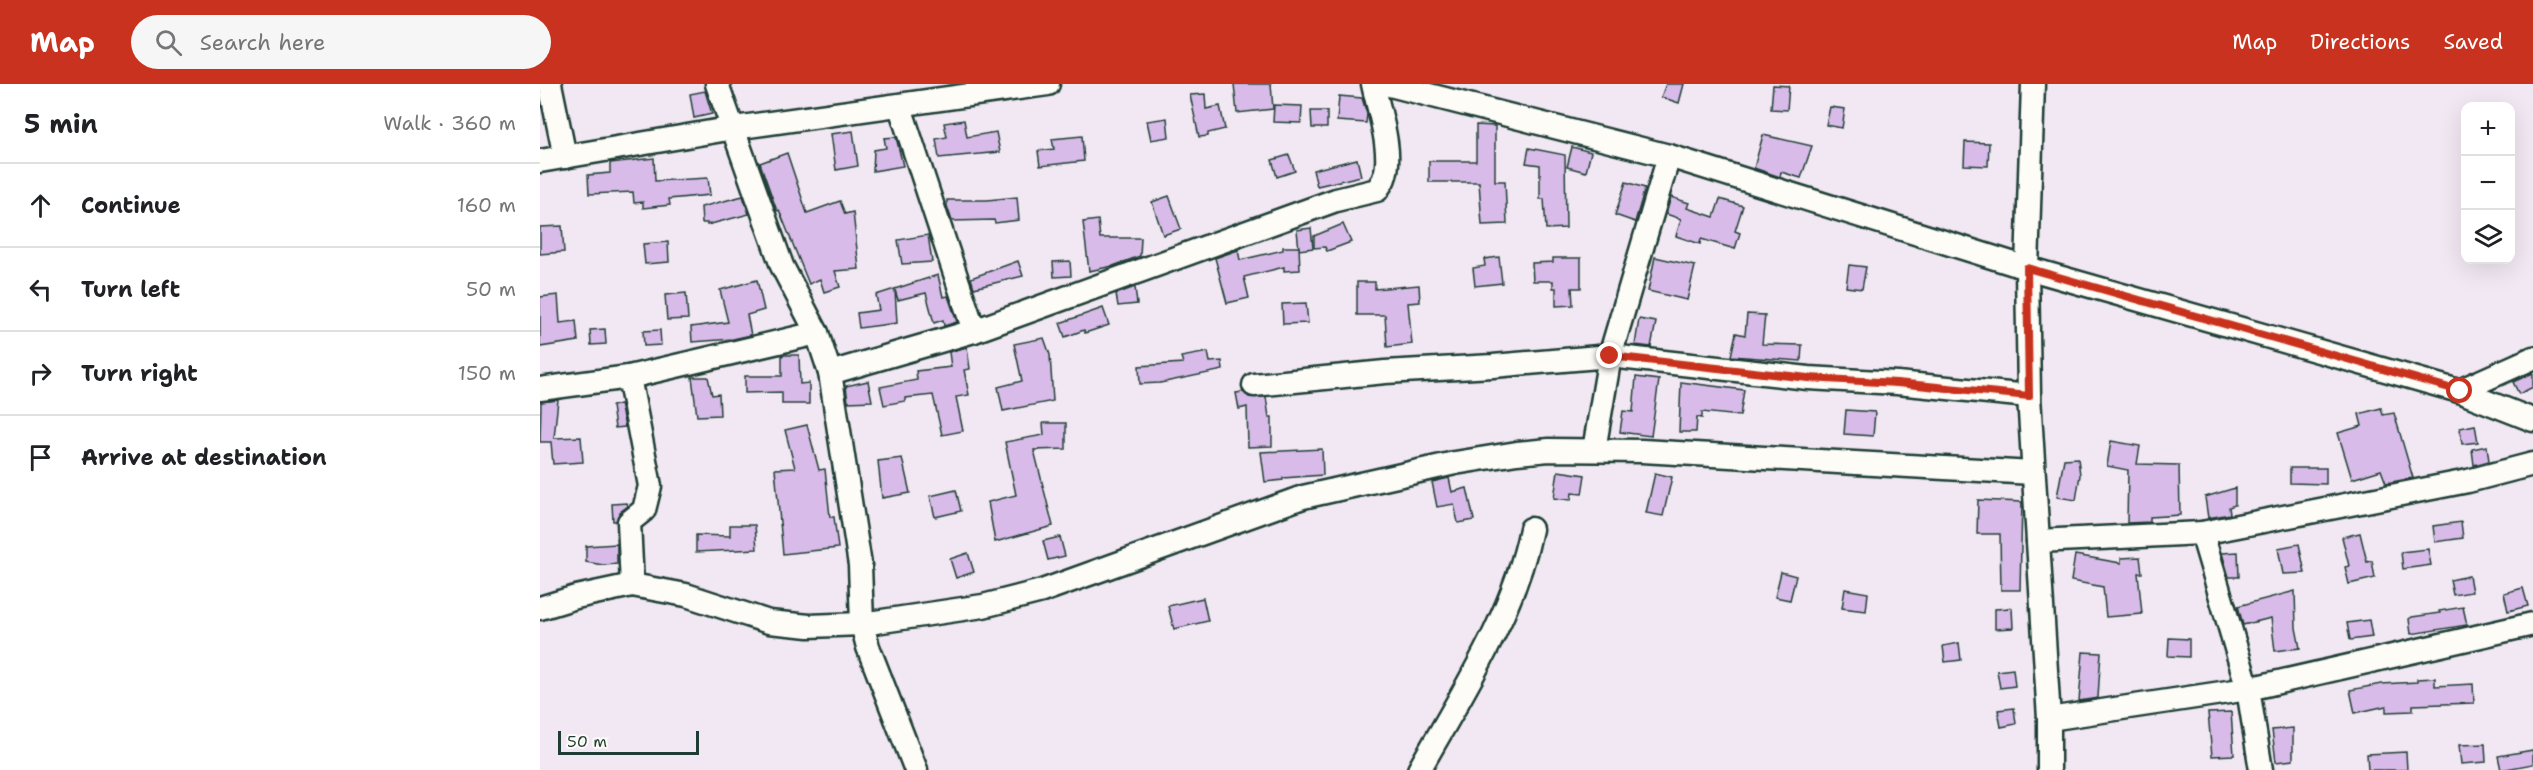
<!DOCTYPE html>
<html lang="en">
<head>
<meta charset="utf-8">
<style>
  body { margin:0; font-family:"Shantell Sans",sans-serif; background:#f6f6f6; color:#202124 }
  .controls { position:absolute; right:18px; top:18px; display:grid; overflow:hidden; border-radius:12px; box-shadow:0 6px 24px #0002 }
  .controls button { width:54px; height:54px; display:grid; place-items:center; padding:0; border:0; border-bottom:2px solid #e0e0e0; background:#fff; color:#202124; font:30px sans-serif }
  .scale { position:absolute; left:18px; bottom:15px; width:141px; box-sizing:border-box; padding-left:6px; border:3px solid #1f3d34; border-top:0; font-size:16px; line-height:21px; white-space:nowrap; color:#1f3d34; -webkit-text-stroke:4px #fdfcf7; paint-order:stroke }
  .stop { position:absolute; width:18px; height:18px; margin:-14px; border:4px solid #c8321e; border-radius:50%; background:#fff }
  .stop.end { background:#c8321e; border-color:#fff; box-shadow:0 2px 6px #0008 }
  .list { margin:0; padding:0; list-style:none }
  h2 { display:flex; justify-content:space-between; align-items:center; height:78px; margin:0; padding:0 24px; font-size:26px }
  h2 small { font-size:20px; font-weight:400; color:#757577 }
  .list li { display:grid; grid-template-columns:39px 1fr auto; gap:18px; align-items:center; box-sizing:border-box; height:84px; padding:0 24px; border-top:2px solid #e0e0e0 }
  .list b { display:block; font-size:22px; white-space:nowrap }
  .list em { font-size:20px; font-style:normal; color:#757577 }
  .icon { flex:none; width:33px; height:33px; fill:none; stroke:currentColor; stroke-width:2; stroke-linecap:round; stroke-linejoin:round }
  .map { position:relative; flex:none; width:1993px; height:686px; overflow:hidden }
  header { display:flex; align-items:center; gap:36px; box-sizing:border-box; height:84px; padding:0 30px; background:#c8321e; color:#fff }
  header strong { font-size:28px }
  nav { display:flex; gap:33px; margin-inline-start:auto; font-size:21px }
  .search { width:420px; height:54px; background:#f6f6f6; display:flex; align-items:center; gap:15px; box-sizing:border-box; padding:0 21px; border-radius:33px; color:#757577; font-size:22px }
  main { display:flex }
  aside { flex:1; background:#fff }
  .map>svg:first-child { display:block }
  .building { fill:#d8bbe9; stroke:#1f3d34; stroke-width:1.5 }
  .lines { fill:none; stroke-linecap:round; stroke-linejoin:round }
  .minor-casing { stroke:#1f3d34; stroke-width:27 }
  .minor { stroke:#fdfcf7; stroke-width:22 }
  .route { stroke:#c8321e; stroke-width:8 }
</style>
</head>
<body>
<header>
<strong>Map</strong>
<div class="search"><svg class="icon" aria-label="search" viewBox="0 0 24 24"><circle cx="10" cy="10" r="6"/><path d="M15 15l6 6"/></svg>Search here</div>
<nav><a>Map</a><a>Directions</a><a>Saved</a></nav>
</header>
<main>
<aside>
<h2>5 min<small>Walk · 360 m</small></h2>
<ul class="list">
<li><svg class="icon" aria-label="ahead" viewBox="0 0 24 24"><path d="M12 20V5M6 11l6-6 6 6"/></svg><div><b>Continue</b></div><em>160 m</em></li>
<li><svg class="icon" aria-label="left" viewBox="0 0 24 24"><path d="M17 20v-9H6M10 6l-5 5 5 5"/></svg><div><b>Turn left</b></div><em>50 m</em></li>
<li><svg class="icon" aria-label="right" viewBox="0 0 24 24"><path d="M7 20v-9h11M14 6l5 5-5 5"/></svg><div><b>Turn right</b></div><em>150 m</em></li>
<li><svg class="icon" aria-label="arrive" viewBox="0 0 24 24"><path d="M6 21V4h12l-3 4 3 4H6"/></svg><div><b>Arrive at destination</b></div></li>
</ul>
</aside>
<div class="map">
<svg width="1993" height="686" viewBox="0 0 1993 686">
  <rect width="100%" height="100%" fill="#f2e8f3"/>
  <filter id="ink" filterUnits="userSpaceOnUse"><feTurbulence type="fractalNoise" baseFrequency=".0167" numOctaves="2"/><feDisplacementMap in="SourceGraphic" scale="12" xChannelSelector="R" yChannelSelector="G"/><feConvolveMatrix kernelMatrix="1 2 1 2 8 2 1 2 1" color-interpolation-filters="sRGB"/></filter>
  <g filter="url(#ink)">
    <!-- building -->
    <g class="building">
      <path d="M694 0H731L733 25 697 29Z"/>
      <path d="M1126 0H1144L1139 19 1121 13Z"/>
      <path d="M1233 1 1249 2 1247 26 1231 25Z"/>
      <path d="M165 7 172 30 154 34 150 10Z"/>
      <path d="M665 10 666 25 680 22 685 45 668 49V52L659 53 650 11Z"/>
      <path d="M799 12 822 14 827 30 826 39 797 37Z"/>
      <path d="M734 21 762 22 761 39 733 38Z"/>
      <path d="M1290 23 1305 25 1302 44 1286 41Z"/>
      <path d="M771 27H787V44H772Z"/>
      <path d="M627 34 629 53 611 56 607 37Z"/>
      <path d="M424 36 427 53 456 48 460 68 399 74 396 55 407 53 404 39Z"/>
      <path d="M936 41 955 42V97H965L967 140 942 141 939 98H889V77H936Z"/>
      <path d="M313 47 318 82 296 86 291 50Z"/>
      <path d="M1223 51 1272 62 1261 94 1241 88 1240 93 1214 84Z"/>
      <path d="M542 52 544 77 500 82 498 67 514 65 512 55Z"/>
      <path d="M356 53 363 82 333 87 334 66 346 64 344 54Z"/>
      <path d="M1425 58 1449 59 1448 82 1424 81Z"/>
      <path d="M1032 63 1051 68 1046 88 1027 83Z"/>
      <path d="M989 64 1025 71 1026 144 1006 145 1004 115H1000V81L986 79Z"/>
      <path d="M247 69 267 129 300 117 305 130 313 128 319 185 295 187 300 203 284 208 280 195 269 200 239 126 237 127 220 79Z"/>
      <path d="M749 71 755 87 737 93 732 76Z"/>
      <path d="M114 74 115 97 168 94 170 111 129 115 130 121 103 124V118L94 119 93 108 49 110 48 91 70 89V79Z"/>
      <path d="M817 75 821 92 777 102 773 86Z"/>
      <path d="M1086 98 1105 104 1095 138 1075 131Z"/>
      <path d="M203 112 209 130 167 141V139H162L161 123Z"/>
      <path d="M629 112 641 145 623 151 612 118Z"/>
      <path d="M477 113 479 136 455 139 454 136 412 137 407 122V116H447Z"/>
      <path d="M1131 113 1149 119 1147 124 1174 133 1180 115 1203 122 1195 147 1200 149 1195 165 1161 155 1160 160 1136 152 1141 135 1126 130Z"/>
      <path d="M558 136 560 154H601L600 172 573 182 549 187 543 138Z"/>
      <path d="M803 140 811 158 787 167 785 163 774 164V152Z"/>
      <path d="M22 142 24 168 0 170V143Z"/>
      <path d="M771 144 773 164 759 166 757 146Z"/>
      <path d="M388 151 392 178 362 180 358 156Z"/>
      <path d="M128 158 129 178 105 180 103 160Z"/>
      <path d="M743 163H759L760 186 744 187V183L704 193 709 214 687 219 675 174 698 166 700 176 743 166Z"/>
      <path d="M959 173 962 199 935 202 933 184 945 182 944 175Z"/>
      <path d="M1115 173 1155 182 1147 216 1108 207Z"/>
      <path d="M1013 174H1041V204H1032L1033 221 1016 222V204H1013V197H993L992 179 1013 178Z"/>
      <path d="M478 177 483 192 434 204 431 194Z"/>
      <path d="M530 177 531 192 514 193 513 178Z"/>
      <path d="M1309 181 1326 183 1322 205 1306 203Z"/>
      <path d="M398 191 403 213 408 212 417 238 404 242 403 236 394 239 386 209 358 216 355 206 357 239 319 244 317 229 339 226 336 211Z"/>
      <path d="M217 196 224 226 207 231 211 251 193 255 152 258 151 243 188 238 180 206Z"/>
      <path d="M817 198H835V205L879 201 880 218 868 219 872 260 847 263 845 231H817Z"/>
      <path d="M595 203 597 220 578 222 576 210Z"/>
      <path d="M146 209 148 235 127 236 125 211Z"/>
      <path d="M18 211 20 239 36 237 38 257 0 263V213Z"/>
      <path d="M766 219 768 239 743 240 742 220Z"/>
      <path d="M563 224 569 241 545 249 544 246 525 253 520 239Z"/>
      <path d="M1207 230 1225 231 1222 260 1262 261 1261 277 1191 272 1196 249 1205 251Z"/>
      <path d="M1099 235 1116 238 1111 263 1095 261Z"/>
      <path d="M65 245 66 260 51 261 50 246Z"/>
      <path d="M120 246 121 261 104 262 103 247Z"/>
      <path d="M504 254 510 271 513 317 463 327 458 303 482 297 474 260Z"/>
      <path d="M427 263 430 285 424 286 429 311 416 313 423 347 402 351 393 311 365 314V317L344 321 340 303 377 296 376 287 411 283 409 268Z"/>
      <path d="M668 268 670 278 682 277 683 286 620 299 600 300 599 282 643 279 641 273Z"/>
      <path d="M242 271H259L260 300 269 299V320H242V308L205 309V292H242Z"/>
      <path d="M1993 289V303L1979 310 1973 298Z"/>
      <path d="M152 293H168L172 311 179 310 180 331 157 332Z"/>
      <path d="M1096 293 1119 296 1111 352 1080 348 1083 327 1093 328Z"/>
      <path d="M328 297 332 317 308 318 306 302Z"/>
      <path d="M1141 298 1204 306 1200 332 1162 328V334L1157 333 1156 348H1139Z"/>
      <path d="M703 308 709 313H726L729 333H732V362L708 363 707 323 699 325 696 309Z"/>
      <path d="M18 316 14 354 41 353 43 378 13 380 11 358H0L1 318Z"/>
      <path d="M80 320 85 343 75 344 72 322Z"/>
      <path d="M1841 324 1843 331 1854 329 1873 394 1846 399 1841 386 1812 395 1798 349 1822 342 1819 330Z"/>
      <path d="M1306 326 1335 328 1333 352 1304 350Z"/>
      <path d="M503 339H526V365L494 366 513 442 455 458 448 418 476 411 465 358 504 351Z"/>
      <path d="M267 341 279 386 285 385 290 433H294L298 464 243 470 235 385 255 384 245 346Z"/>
      <path d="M1935 341 1938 358 1922 360 1920 344Z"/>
      <path d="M1571 357 1600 362 1597 380 1639 381 1640 431 1610 433V438L1587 439 1588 386 1567 382Z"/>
      <path d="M1947 362 1949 377 1934 381 1932 365Z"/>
      <path d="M782 365 783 391 743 394V396L725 398 721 368Z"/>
      <path d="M362 374 370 409 342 414 338 377Z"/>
      <path d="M1538 374 1540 391 1536 416 1517 413 1524 375Z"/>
      <path d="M1750 384H1786V400L1750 399Z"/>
      <path d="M1018 387 1045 391 1042 410 1032 409 1031 416 1014 414Z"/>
      <path d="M1115 389 1132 393 1123 432 1106 429Z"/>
      <path d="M909 394 912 408 927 404 934 436 918 439 914 420 897 423 892 398Z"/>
      <path d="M1695 404V421L1689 423 1690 430 1668 434 1665 413Z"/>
      <path d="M416 406 421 427 395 433 390 412Z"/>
      <path d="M1438 416 1482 418 1480 506H1461L1460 450H1437Z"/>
      <path d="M87 419 88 422 80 428 76 437H73L72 420Z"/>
      <path d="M1921 438 1923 454 1895 458 1893 442Z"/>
      <path d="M190 441H215L217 465 156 468V451L190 452Z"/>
      <path d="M1820 449 1827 478 1832 477 1835 494 1809 500 1805 483 1809 482 1802 453Z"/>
      <path d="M520 453 525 472 508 476 503 457Z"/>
      <path d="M77 460V480L63 481 46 478V462Z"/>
      <path d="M1759 460 1765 489 1743 490 1738 464Z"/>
      <path d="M1888 465 1891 481 1863 485 1861 468Z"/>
      <path d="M1698 468 1699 493H1689L1682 469Z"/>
      <path d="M428 469 434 488 416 494 410 475Z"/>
      <path d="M1535 471 1581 479V474L1600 473 1602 489H1598L1602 530 1566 533 1563 503 1531 497Z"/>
      <path d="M1241 488 1256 492 1250 516 1235 513Z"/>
      <path d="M1929 492 1932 508 1913 511 1910 496Z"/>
      <path d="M1983 504 1988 522 1968 527 1964 509Z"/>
      <path d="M1305 505 1328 509 1326 527 1302 524Z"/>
      <path d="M1755 507 1756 544 1760 564 1735 567 1731 534 1703 541 1698 522Z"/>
      <path d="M663 514 668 537 634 545 628 522Z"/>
      <path d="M1923 523 1927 541 1871 550 1869 535 1872 533 1900 529 1899 527Z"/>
      <path d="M1472 524 1473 544 1455 545V525Z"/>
      <path d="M1829 536 1832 553 1810 556 1807 539Z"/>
      <path d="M1629 554 1649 555V573L1628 572Z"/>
      <path d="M1419 559 1421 576 1405 578 1403 562Z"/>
      <path d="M1543 568 1561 569 1559 597 1558 614 1539 617Z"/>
      <path d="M1473 585 1475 602 1460 604 1457 587Z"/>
      <path d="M1895 594V602L1933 600 1934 619 1873 621V627L1846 628V622L1815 629 1810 606 1841 600 1877 598V595Z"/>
      <path d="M1474 624 1476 640 1461 643 1458 626Z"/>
      <path d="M1691 628 1694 671 1672 672 1668 629Z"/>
      <path d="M1753 644V676L1736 678 1732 646Z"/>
      <path d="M1945 660 1946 678 1921 680 1919 661Z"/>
      <path d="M1993 666V680L1961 686 1958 672Z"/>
      <path d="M1866 668 1867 686H1828L1827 670Z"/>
    </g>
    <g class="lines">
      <!-- minor casing -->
      <g class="minor-casing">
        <g id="minor">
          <path d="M10 0 25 73"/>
          <path d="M177 0 242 182 277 249 290 289 320 481 322 540 328 563 376 686"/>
          <path d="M846 0 1129 72 1487 184 1919 307 1993 274"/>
          <path d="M360 23 434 247"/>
          <path d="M0 77 194 44 508 0"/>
          <path d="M290 289 434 247 796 116 837 106C839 102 843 98 844 94 854 70 838 24 833 0"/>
          <path d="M89 293 110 402 104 426 89 438 92 501"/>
          <path d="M714 301 845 288 953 282 1070 272 1268 294 1357 299 1489 312 1487 184 1493 0"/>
          <path d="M0 305 89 293 277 249"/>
          <path d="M1919 307 1993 336"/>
          <path d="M1489 312 1509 635V686"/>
          <path d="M1054 366 1070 272 1129 72"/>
          <path d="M1662 449 1708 605 1721 686"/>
          <path d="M1498 457 1662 449 1928 397 1993 380"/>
          <path d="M0 524 36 513 92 501 146 511 229 538 269 542 322 540 443 522 502 507 763 413 915 379 977 369 1009 366 1102 367 1493 389"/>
          <path d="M1509 635 1708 605 1993 540"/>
          <path d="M879 686C921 611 974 530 991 445"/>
        </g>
      </g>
      <!-- minor -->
      <use href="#minor" class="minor"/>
    </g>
  </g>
  <g class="lines" filter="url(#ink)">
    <!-- route -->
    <path class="route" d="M1070 272 1268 294 1357 299 1489 312 1487 184 1920 307"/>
  </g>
</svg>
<div class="controls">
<button>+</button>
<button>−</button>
<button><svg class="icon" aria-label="layers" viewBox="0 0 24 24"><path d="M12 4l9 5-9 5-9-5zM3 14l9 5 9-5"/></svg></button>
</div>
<div class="scale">50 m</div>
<div class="stop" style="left:1920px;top:307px"></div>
<div class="stop end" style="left:1070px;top:272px"></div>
</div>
</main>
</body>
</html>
